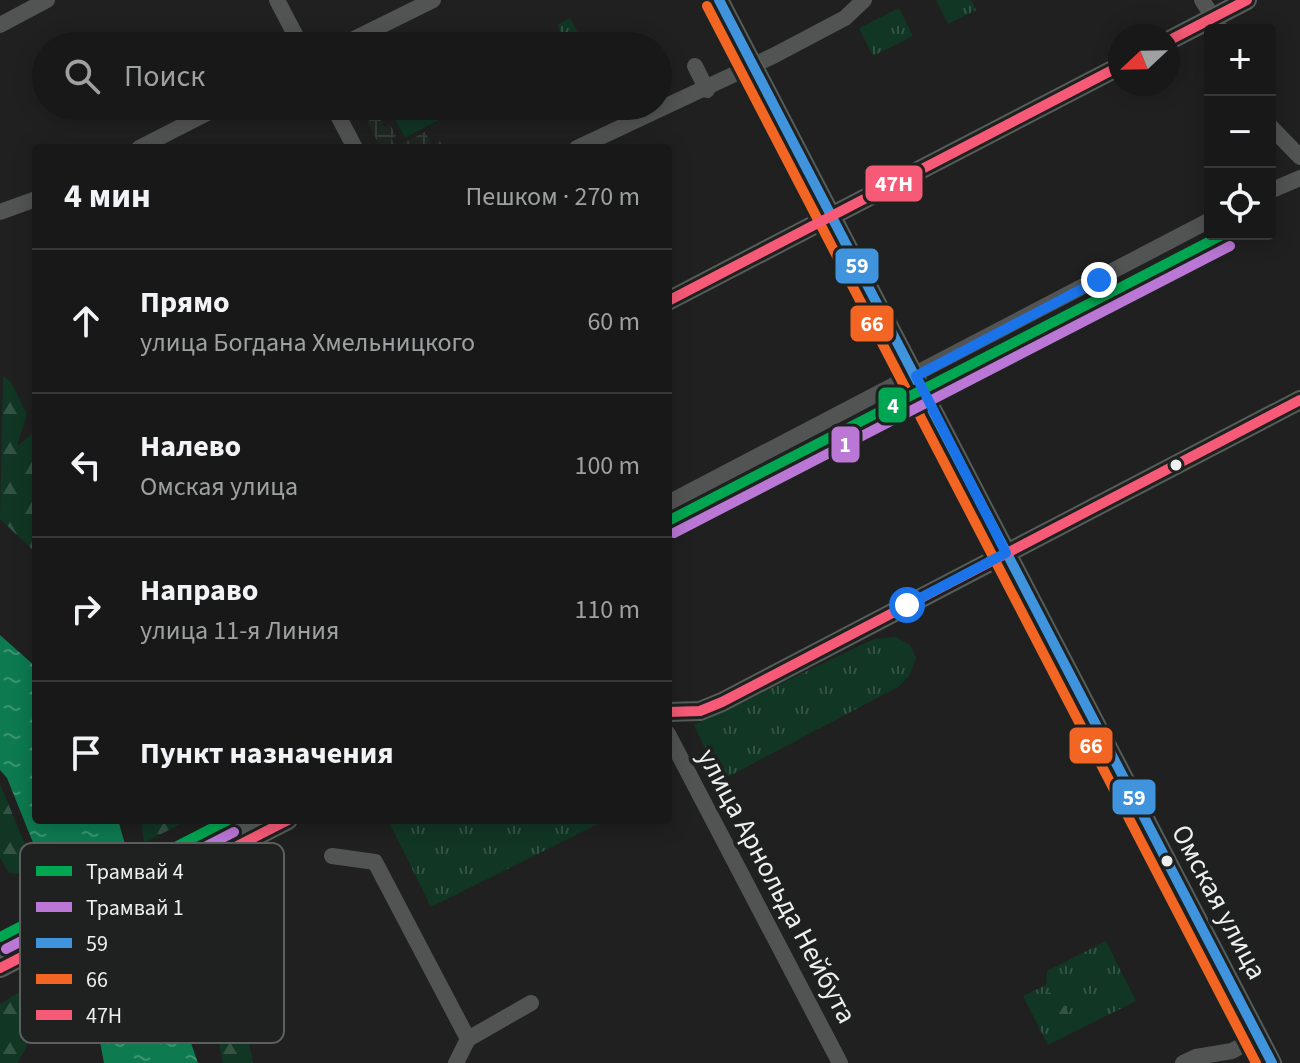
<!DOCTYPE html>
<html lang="ru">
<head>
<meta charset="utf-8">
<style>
  body { margin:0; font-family:"Source Sans 3",sans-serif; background:#202120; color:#f1f3f6 }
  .controls { position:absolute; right:24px; top:24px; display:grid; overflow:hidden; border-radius:8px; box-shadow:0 4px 20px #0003 }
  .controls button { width:72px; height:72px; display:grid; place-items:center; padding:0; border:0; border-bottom:2px solid #363736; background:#171817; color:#f1f3f6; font:40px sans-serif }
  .compass { position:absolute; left:1108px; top:24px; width:72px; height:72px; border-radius:50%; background:#171817; box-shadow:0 4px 20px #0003; rotate:248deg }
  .stop { position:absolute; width:24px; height:24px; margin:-18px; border:6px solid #1a73e8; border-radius:50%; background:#fff }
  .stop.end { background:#1a73e8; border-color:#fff; box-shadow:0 2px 8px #0008 }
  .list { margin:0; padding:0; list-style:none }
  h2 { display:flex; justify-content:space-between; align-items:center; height:104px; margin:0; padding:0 32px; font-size:34px }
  h2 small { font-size:26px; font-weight:400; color:#9ea0a1 }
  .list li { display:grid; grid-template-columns:52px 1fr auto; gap:24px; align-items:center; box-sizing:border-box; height:144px; padding:0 32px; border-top:2px solid #363736 }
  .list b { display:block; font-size:30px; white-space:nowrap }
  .list p { margin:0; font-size:26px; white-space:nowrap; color:#9ea0a1 }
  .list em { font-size:26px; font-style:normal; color:#9ea0a1 }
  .icon { flex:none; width:44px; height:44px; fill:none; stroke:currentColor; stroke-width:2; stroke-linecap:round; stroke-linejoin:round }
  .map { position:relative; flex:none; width:1300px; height:1063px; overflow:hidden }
  .search { position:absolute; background:#171817; box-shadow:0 4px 20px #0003; left:32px; top:32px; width:640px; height:88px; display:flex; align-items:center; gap:20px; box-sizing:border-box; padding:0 28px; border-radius:44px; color:#9ea0a1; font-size:30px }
  .panel { position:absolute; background:#171817; box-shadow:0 4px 20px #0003; left:32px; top:144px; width:640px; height:680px; border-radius:8px }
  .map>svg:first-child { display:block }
  .industrial { fill:url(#industrial-grid) }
  .grass { fill:url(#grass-tufts) }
  .forest { fill:url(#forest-firs) }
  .garden { fill:#113624 }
  .water { fill:url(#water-ripples) }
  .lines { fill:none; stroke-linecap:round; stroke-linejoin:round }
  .minor { stroke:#525453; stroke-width:16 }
  .major { stroke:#545c58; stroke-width:20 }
  .bus-1-casing { stroke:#1e211f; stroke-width:16 }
  .bus-2-casing { stroke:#1e211f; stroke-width:16 }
  .bus-3-casing { stroke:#1e211f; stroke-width:16 }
  .bus-1 { stroke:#4094de; stroke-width:10 }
  .bus-2 { stroke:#f26522; stroke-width:10 }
  .bus-3 { stroke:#f75a77; stroke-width:10 }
  .tram-1-casing { stroke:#1e211f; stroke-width:16 }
  .tram-2-casing { stroke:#1e211f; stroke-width:16 }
  .tram-1 { stroke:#00a651; stroke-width:10 }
  .tram-2 { stroke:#ba77d6; stroke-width:10 }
  .route { stroke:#1a73e8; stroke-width:10 }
  .bus-dot { fill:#eef0ef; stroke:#1e211f; stroke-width:3 }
  .labels { text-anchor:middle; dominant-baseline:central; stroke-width:8; stroke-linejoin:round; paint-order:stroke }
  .street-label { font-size:28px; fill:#eef0ef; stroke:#1e211f }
  .key { fill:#1e211f; stroke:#5c5f5d; stroke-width:2 }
  .key-label { font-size:22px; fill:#eef0ef }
  .line-badge { stroke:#1e211f; stroke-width:3 }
  .badge-label { font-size:22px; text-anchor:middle; font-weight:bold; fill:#fff }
</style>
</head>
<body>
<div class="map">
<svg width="1300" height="1063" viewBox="0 0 1300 1063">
  <defs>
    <pattern id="industrial-grid" width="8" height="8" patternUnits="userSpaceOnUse" patternTransform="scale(2)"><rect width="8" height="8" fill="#212924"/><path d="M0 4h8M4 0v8" fill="none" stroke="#373e39"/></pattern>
    <pattern id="grass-tufts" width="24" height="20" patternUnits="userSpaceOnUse" patternTransform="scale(2)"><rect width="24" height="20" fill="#113624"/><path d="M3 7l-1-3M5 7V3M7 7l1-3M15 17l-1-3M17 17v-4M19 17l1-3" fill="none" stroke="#345344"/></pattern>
    <pattern id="forest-firs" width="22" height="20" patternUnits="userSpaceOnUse" patternTransform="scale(2)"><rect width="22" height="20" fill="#113624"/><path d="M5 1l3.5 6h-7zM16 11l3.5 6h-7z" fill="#345344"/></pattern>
    <pattern id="water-ripples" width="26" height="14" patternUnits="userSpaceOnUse" patternTransform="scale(2)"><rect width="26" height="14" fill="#0d7a50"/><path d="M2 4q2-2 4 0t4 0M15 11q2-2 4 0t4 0" fill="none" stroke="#3c9472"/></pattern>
  </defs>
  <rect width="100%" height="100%" fill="#1f201f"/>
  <!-- industrial -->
  <path class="industrial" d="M378 115 385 127 390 124 396 136 391 138 396 147 425 132 432 145 440 141 443 148H381L367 122Z"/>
  <!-- grass -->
  <g class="grass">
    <path d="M936 0H971L976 10 948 24Z"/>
    <path d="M899 8 913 36 873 56 859 28Z"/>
    <path d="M570 18 585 46H568L557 25Z"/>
    <path d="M896 637 910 645 916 658 909 676 898 687 720 781 694 725 874 639Z"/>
    <path d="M388 820H599L600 823 431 907Z"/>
    <path d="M1106 941 1136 1001 1048 1045 1023 996 1046 985 1047 971Z"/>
  </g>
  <!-- forest -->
  <g class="forest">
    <path d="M3 376 11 382 27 414 17 446 36 430V553L0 519Z"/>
    <path d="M0 784 34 866 21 874 9 873 0 858Z"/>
    <path d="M141 820H188L144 843Z"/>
    <path d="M220 865C234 907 233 951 236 995 238 1018 250 1040 253 1063H223L203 967 189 945 165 921 155 897Z"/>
    <path d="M1056 989 1074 1024 1052 1035 1034 1000Z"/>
    <path d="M19 992 41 1002 37 1026 18 1063H0V1004Z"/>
  </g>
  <!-- garden -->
  <path class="garden" d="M405 106H453L456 111 405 138 392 113Z"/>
  <!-- water -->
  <path class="water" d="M0 635 36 667V820H118L144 909 198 1063H104L80 937 40 860 7 778 0 770Z"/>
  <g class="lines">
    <!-- minor -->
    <g class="minor">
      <path d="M277 0 301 46"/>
      <path d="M1202 0 1221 30"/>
      <path d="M0 25 47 0"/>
      <path d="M340 46 433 0"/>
      <path d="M695 66 707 90"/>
      <path d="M333 106 355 148"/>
      <path d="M1270 126 1300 157"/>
      <path d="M139 148 221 106"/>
      <path d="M577 148 773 56 845 18 864 0"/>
      <path d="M1270 191 1300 178"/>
      <path d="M0 212 36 199"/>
      <path d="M668 503 1210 220"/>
      <path d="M668 734 840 1063"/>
      <path d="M332 856 375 862 468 1039"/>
      <path d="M456 1063 468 1039 531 1003"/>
      <path d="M1183 1063 1196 1057 1232 1051 1258 1037"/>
    </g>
    <!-- major -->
    <g class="major">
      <path d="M719 0 1272 1063"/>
      <path d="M1168 41 1247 0"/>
      <path d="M668 301 1120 66"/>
      <path d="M668 712 700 711 722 702 1300 400"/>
      <path d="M0 950 250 820"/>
      <path d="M0 968 288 820"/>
    </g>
    <!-- bus-1 casing -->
    <g class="bus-1-casing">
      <path id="bus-1" d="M719 0 1272 1063"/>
    </g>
    <!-- bus-2 casing -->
    <g class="bus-2-casing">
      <path id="bus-2" d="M707 6 1256 1063"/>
    </g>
    <!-- bus-3 casing -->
    <g class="bus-3-casing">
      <g id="bus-3">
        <path d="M1168 41 1247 0"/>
        <path d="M668 301 1120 66"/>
        <path d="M668 712 700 711 722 702 1300 400"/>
        <path d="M0 968 288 820"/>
      </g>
    </g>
    <!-- bus-1 -->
    <use href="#bus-1" class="bus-1"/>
    <!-- bus-2 -->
    <use href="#bus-2" class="bus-2"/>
    <!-- bus-3 -->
    <use href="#bus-3" class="bus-3"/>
    <!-- tram-1 casing -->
    <g class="tram-1-casing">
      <g id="tram-1">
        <path d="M668 521 1224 234"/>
        <path d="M0 937 228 820"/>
      </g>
    </g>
    <!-- tram-2 casing -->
    <g class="tram-2-casing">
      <g id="tram-2">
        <path d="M674 533 1230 246"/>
        <path d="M6 949 234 832"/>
      </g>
    </g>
    <!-- tram-1 -->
    <use href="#tram-1" class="tram-1"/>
    <!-- tram-2 -->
    <use href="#tram-2" class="tram-2"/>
  </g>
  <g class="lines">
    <!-- route -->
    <path class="route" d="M907 605 1006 553 916 376 1099 280"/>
  </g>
  <!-- markers -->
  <g class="bus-dot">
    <circle cx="1176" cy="465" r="7"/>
    <circle cx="1167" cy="861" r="7"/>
  </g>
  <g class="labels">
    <!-- street labels -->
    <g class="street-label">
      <text transform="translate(777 886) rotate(62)">улица Арнольда Нейбута</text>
      <text transform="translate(1219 902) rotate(62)">Омская улица</text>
    </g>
  </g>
  <!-- legend -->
  <rect x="20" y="843" width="264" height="200" rx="12" class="key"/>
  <rect x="36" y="866" width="36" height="10" fill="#00a651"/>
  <rect x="36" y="902" width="36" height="10" fill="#ba77d6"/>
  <rect x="36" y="938" width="36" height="10" fill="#4094de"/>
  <rect x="36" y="974" width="36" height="10" fill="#f26522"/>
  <rect x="36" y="1010" width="36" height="10" fill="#f75a77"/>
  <g class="key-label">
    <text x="86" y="879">Трамвай 4</text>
    <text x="86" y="915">Трамвай 1</text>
    <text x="86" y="951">59</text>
    <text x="86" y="987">66</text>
    <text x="86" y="1023">47Н</text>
  </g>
  <g class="line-badge">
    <rect x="864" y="164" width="60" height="39" rx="8" fill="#f75a77"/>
    <rect x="834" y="247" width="46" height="38" rx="8" fill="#4094de"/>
    <rect x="849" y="304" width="46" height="39" rx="8" fill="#f26522"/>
    <rect x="877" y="386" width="31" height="38" rx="8" fill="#00a651"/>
    <rect x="830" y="425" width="31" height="39" rx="8" fill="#ba77d6"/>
    <rect x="1068" y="726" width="46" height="39" rx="8" fill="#f26522"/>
    <rect x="1111" y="778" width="46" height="38" rx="8" fill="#4094de"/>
  </g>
  <g class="badge-label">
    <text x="894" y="191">47Н</text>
    <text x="857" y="273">59</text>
    <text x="872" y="331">66</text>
    <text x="893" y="413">4</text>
    <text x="845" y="452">1</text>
    <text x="1091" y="753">66</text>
    <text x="1134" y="805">59</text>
  </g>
</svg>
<div class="controls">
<button>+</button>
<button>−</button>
<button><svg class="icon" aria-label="locate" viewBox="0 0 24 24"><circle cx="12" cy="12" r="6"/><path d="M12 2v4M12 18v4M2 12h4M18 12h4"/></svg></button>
</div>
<svg class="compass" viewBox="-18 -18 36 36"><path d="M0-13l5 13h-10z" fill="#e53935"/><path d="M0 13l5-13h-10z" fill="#9ea0a1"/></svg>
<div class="stop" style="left:907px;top:605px"></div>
<div class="stop end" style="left:1099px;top:280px"></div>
<div class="search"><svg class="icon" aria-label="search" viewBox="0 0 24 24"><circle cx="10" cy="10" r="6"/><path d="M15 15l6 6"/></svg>Поиск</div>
<section class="panel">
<h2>4 мин<small>Пешком · 270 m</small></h2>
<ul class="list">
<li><svg class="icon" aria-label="ahead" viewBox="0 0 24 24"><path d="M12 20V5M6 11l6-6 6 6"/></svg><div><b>Прямо</b><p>улица Богдана Хмельницкого</p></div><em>60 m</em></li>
<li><svg class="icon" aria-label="left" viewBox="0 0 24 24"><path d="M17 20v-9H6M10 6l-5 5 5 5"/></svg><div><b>Налево</b><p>Омская улица</p></div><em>100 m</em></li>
<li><svg class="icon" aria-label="right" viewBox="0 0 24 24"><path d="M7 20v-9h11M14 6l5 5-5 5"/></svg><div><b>Направо</b><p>улица 11-я Линия</p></div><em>110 m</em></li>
<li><svg class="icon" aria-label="arrive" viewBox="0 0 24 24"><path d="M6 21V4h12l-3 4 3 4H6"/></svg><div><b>Пункт назначения</b></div></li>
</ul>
</section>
</div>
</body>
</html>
